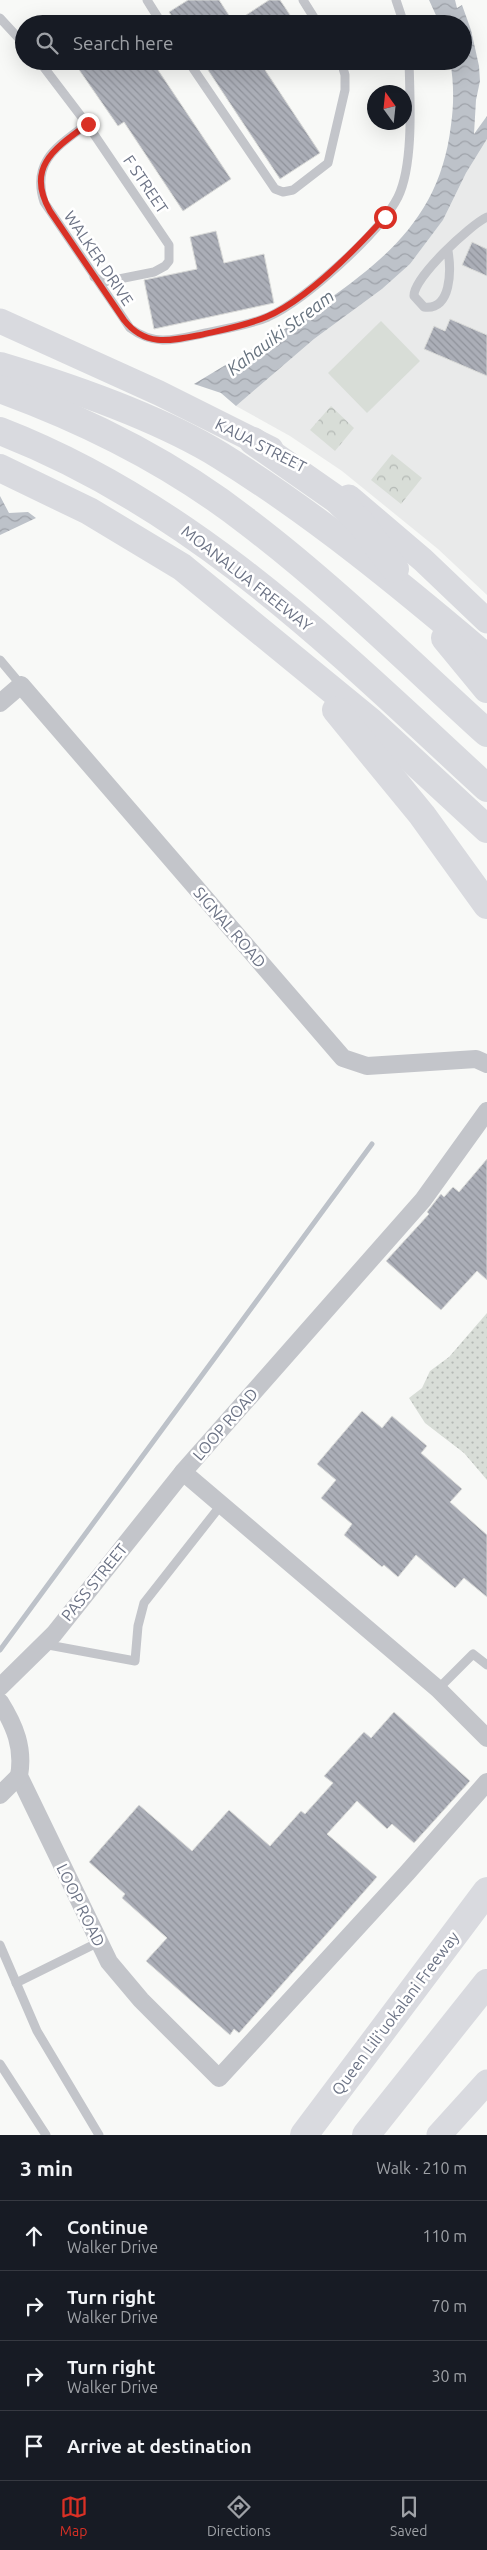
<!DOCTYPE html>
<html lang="en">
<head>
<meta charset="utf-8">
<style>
  body { margin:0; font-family:Ubuntu,sans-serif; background:#242831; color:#f1f3f6 }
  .compass { position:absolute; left:367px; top:85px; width:45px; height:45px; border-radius:50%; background:#171b24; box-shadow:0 5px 20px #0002; rotate:345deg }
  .stop { position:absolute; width:15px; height:15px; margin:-11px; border:4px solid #d93025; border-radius:50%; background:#fff }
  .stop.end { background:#d93025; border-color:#fff; box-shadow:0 1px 5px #0008 }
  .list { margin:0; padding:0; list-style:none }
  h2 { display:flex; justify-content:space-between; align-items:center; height:65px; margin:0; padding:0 20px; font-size:21px }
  h2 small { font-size:16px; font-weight:400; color:#9ea1a6 }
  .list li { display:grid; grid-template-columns:32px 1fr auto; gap:15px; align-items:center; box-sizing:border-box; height:70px; padding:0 20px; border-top:1px solid #363941 }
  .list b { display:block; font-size:19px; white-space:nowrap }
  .list p { margin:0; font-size:16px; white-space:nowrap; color:#9ea1a6 }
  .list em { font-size:16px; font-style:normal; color:#9ea1a6 }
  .icon { flex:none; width:28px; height:28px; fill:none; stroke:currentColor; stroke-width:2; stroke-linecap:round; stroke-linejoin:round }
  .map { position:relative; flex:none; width:487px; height:2135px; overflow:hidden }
  .search { position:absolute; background:#171b24; box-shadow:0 5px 20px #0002; left:15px; right:15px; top:15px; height:55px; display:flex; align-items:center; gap:12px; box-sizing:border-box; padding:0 18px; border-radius:28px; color:#9ea1a6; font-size:19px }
  .sheet { height:345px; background:#171b24 }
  nav { display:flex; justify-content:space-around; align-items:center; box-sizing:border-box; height:70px; border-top:1px solid #363941; background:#171b24; font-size:14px; color:#9ea1a6 }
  nav a { display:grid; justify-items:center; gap:2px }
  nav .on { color:#d93025 }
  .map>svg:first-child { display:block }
  .built { fill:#e9eaea }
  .grass { fill:url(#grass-dots) }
  .park { fill:url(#park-crowns) }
  .pitch { fill:#d8ddd7 }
  .water { fill:url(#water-waves) }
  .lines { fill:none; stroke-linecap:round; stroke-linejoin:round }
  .stream { stroke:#bdc2c9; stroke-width:5 }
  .building { fill:url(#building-back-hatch); stroke:#dadbd9 }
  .lane { stroke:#c3c5ca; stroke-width:9 }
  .street { stroke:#c3c5ca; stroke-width:18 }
  .secondary { stroke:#d9dadf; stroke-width:25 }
  .highway { stroke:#d9dadf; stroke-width:28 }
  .route { stroke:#d93025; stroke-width:6 }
  .labels { text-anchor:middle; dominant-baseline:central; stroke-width:5; stroke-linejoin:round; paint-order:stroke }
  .street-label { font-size:16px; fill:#6c7385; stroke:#fff }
  .water-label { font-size:18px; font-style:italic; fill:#67737f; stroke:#fff }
</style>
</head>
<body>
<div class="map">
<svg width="487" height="2135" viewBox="0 0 487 2135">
  <defs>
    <pattern id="grass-dots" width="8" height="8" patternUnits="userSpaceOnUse" patternTransform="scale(1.25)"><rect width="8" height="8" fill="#d8ddd7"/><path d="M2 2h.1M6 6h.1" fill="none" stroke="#b3b8b4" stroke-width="1.8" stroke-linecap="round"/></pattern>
    <pattern id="park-crowns" width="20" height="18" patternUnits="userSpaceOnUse" patternTransform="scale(1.25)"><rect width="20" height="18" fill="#d8ddd7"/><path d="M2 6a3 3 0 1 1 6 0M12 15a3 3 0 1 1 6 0" fill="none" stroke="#b3b8b4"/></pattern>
    <pattern id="water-waves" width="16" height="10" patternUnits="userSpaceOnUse" patternTransform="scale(1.25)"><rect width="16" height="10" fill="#bdc2c9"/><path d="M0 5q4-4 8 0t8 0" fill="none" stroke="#9ea2a9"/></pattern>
    <pattern id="building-back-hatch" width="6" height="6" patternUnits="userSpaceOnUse" patternTransform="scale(1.25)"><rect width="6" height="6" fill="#abaeb7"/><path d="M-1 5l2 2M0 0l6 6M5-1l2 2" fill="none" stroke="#8f929a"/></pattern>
  </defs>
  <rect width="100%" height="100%" fill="#f8f9f7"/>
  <!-- built -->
  <path class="built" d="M487 139V595L438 549 342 471 290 436 236 406 314 339 382 289 410 264 443 220 466 173Z"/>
  <!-- grass -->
  <path class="grass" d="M487 1313V1480L464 1453 425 1423 409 1398 422 1388 430 1371 449 1357Z"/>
  <!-- park -->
  <g class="park">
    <path d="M331 406 354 428 335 451 310 430Z"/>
    <path d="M392 454 422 478 401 504 371 480Z"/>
  </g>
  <!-- pitch -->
  <path class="pitch" d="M381 321 420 361 367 413 328 373Z"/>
  <!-- water -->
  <g class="water">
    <path d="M429 0H455L457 8 462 5 471 30 479 66 480 81 476 100 474 134 487 116V139L466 173 443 220 410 264 382 289 314 339 236 406 221 393 194 384C240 356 286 330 329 299 394 253 441 210 451 125 454 104 454 82 450 61H463V24H440Z"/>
    <path d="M0 496 9 513 28 512 36 518 0 535Z"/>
  </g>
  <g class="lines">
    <!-- stream -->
    <path class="stream" d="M0 1650 372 1144"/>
  </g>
  <!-- building -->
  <g class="building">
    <path d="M188 0H219L234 23 269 0H280L296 24H177L169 12Z"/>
    <path d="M73 61H152L231 179 183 211 124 122 118 126Z"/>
    <path d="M202 61H259L320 153 280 179Z"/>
    <path d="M216 231 224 263 264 254 274 303 154 329 144 280 197 269 190 237Z"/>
    <path d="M472 242 487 249V276L462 265Z"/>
    <path d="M450 319 487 335V376L424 349 434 326 445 331Z"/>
    <path d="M487 1159V1280L477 1271 441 1310 386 1261 429 1214 427 1212 441 1194 444 1197 453 1187 459 1192Z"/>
    <path d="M362 1411 382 1428 392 1416 427 1446 421 1453 462 1489 450 1502 487 1535V1597L464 1578 455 1588 416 1555 398 1577 384 1565 382 1567 344 1535 352 1524 321 1498 336 1480 317 1464Z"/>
    <path d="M394 1712 470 1781 414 1843 392 1824 387 1829 357 1801 327 1834 377 1877 239 2033 234 2029 230 2035 146 1961 167 1938 122 1898 125 1894 89 1862 139 1805 192 1851 229 1810 270 1846 301 1811 305 1814 333 1783 324 1776 364 1732 371 1738Z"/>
  </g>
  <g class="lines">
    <!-- lane -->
    <g class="lane">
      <path d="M147 0 162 24"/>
      <path d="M303 0 318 24"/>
      <path d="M396 0 404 24"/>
      <path d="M0 18 24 44"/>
      <path d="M39 61 87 124 169 245V261L165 266 154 272 104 282 94 277"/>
      <path d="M188 61 275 189 283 192 293 190 328 163 345 90V75L341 61"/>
      <path d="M87 124C58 146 31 161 44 202L130 328C154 346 174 340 201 334 223 329 247 326 268 317 305 300 380 233 398 197 414 164 410 99 409 61"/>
      <path d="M448 251C451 269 452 311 424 307L414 296C413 278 470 225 487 217"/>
      <path d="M0 660 21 685"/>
      <path d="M43 1644 135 1661 138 1626 144 1603 221 1505"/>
      <path d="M438 1689 473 1654 487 1665"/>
      <path d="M0 1945 37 2031 99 2135"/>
      <path d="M16 1983 99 1942"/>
      <path d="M0 2064 46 2135"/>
    </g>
    <!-- street -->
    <g class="street">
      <path d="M0 703 21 685 343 1058 367 1066 476 1059 487 1064"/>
      <path d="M487 1111 423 1200 183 1472 438 1689 487 1738"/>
      <path d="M0 1687 54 1634 183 1472"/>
      <path d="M0 1702C15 1726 24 1748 19 1776L109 1962 141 2000 219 2078 407 1873 487 1782"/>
      <path d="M0 1795 19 1776"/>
    </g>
    <!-- secondary -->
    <g class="secondary">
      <path d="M0 321 159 393 271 449"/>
      <path d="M349 497 423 560 487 621"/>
      <path d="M439 2135 487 2082"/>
    </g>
    <!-- highway -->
    <g class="highway">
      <path d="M0 366C70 387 159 418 221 456 316 515 402 586 487 658"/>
      <path d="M0 389C88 421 175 465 249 523 333 587 409 662 487 733"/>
      <path d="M0 431C194 506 337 650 487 788"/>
      <path d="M253 441 336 499 360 522 395 569"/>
      <path d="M0 468 89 511 182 567 370 721 487 829"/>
      <path d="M445 638 487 689"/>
      <path d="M336 710 422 815 487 905"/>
      <path d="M304 2135 487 1891"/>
      <path d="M366 2135 487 1983"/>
    </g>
  </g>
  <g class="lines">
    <!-- route -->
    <path class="route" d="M88 124C55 148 25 167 50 211L124 320C145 347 170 341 200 335 222 330 245 326 266 317 307 300 355 250 385 217"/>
  </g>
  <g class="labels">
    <!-- street labels -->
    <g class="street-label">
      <text transform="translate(146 184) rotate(56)">F STREET</text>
      <text transform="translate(99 258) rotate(56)">WALKER DRIVE</text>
      <text transform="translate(261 445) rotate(27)">KAUA STREET</text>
      <text transform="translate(247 578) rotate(38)">MOANALUA FREEWAY</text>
      <text transform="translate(230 927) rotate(49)">SIGNAL ROAD</text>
      <text transform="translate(225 1424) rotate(-49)">LOOP ROAD</text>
      <text transform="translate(94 1582) rotate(-51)">PASS STREET</text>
      <text transform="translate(81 1905) rotate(64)">LOOP ROAD</text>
      <text transform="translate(395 2013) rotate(-53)">Queen Liliʻuokalani Freeway</text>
    </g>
    <!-- water labels -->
    <g class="water-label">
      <text transform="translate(280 332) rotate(-37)">Kahauiki Stream</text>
    </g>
  </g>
</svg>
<svg class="compass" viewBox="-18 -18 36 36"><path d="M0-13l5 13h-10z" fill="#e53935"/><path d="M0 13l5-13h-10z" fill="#9ea1a6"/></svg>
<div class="stop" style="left:385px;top:217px"></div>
<div class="stop end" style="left:88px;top:124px"></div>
<div class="search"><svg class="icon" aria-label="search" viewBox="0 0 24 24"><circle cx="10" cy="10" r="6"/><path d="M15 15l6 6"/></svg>Search here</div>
</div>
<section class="sheet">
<h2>3 min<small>Walk · 210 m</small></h2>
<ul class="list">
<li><svg class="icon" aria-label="ahead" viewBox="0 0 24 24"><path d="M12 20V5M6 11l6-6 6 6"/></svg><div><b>Continue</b><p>Walker Drive</p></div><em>110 m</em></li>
<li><svg class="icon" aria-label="right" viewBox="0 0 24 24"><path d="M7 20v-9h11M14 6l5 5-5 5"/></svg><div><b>Turn right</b><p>Walker Drive</p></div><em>70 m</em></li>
<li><svg class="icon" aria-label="right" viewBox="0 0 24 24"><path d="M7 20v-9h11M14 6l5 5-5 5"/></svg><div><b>Turn right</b><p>Walker Drive</p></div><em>30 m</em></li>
<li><svg class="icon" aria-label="arrive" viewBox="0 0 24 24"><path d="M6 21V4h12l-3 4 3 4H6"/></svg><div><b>Arrive at destination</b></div></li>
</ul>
</section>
<nav>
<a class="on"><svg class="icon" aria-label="map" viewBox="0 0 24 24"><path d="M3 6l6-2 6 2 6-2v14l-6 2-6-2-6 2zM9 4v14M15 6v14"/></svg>Map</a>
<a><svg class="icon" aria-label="directions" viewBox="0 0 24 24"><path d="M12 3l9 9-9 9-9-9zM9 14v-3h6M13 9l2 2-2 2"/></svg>Directions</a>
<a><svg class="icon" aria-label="saved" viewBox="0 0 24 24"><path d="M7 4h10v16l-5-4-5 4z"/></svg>Saved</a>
</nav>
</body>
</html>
